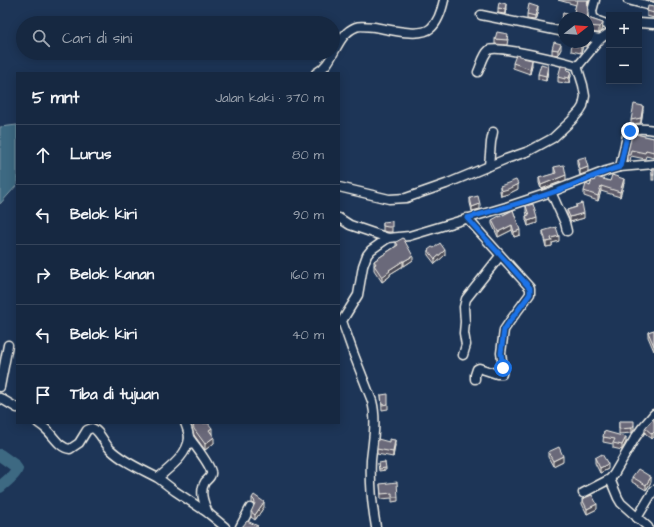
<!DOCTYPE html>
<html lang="id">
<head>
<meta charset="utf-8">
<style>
  body { margin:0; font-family:"Architects Daughter",sans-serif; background:#1f3048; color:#f1f3f6 }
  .controls { position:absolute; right:12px; top:12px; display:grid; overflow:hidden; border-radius:0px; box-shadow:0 2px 10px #0003 }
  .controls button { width:36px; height:36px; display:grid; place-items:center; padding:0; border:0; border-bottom:1px solid #35445a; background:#162841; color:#f1f3f6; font:20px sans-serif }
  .compass { position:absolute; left:558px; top:12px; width:36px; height:36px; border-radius:50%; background:#162841; box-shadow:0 2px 10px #0003; rotate:73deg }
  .stop { position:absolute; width:12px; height:12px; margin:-9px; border:3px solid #1a73e8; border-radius:50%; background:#fff }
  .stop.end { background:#1a73e8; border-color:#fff; box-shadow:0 1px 4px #0008 }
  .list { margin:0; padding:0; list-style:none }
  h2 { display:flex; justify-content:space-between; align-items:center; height:52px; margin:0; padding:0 16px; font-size:17px }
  h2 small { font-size:13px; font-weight:400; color:#9ea6b1 }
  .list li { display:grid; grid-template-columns:26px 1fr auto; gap:12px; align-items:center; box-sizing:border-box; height:60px; padding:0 16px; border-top:1px solid #35445a }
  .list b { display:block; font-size:15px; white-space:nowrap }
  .list em { font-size:13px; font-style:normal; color:#9ea6b1 }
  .icon { flex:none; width:22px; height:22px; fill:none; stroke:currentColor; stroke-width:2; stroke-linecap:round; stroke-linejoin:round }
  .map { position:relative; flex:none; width:654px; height:527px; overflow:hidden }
  .search { position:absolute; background:#162841; box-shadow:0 2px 10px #0003; left:16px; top:16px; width:324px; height:44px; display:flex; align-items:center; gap:10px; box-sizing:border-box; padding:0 14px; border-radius:22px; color:#9ea6b1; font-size:15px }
  .panel { position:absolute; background:#162841; box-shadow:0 2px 10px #0003; left:16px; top:72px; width:324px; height:352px; border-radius:0px }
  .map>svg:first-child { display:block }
  .water { fill:#3d6982; stroke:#869fab }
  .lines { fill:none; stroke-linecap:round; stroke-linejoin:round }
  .river { stroke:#3d6982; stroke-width:12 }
  .minor-casing { stroke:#f4f1e8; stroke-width:11 }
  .minor { stroke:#1d3557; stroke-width:8 }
  .wall { fill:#5b5a69; stroke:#f4f1e8 }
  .shaded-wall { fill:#4a4a55; stroke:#f4f1e8 }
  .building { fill:#6a697a; stroke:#f4f1e8 }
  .route { stroke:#1a73e8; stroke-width:5 }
</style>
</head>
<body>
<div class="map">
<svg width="654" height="527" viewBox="0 0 654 527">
  <rect width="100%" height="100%" fill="#1d3557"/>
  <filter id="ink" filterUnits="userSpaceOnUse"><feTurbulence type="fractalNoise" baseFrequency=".025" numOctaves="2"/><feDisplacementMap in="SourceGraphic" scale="8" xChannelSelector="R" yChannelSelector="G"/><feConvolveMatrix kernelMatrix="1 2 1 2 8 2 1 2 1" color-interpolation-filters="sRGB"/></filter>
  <g filter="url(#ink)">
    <!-- water -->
    <path class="water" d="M17 125V185L0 204V127Z"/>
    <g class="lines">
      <!-- river -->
      <path class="river" d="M0 455 14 465 17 469C14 477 6 481 0 487"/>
      <!-- minor casing -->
      <g class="minor-casing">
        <g id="minor">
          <path d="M595 0 592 11 593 17 598 21 609 25"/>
          <path d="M628 0 654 7"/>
          <path d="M481 15 564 32"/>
          <path d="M639 23 654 24"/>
          <path d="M588 37 600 39"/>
          <path d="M478 72C481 66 483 55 489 50 498 45 565 62 578 66"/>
          <path d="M316 73C335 64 335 35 356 27 360 25 369 27 374 27 388 29 420 38 431 28 438 22 442 9 444 0"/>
          <path d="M489 166 491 142 493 132"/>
          <path d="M620 167 627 136C629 133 629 131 632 130 637 128 648 129 654 130"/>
          <path d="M339 187 389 199 406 198 446 184 506 159 529 151 553 138 571 121 580 111 583 106 585 96 583 85 578 69V66L600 39 609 33"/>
          <path d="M551 192 565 223 567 231"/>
          <path d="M339 218 350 225 388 238 409 236 506 207 551 192 606 171 620 167 654 164"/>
          <path d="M467 218 530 288V294L510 321 504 330 501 353 503 367 502 374H497L479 368 477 369 475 375V379"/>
          <path d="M463 355 466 345 464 333 465 322 464 307 466 299 500 256"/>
          <path d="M0 387 8 345"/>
          <path d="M0 398 17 408"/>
          <path d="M38 423C41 425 45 428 48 431 55 438 60 448 70 449L79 443 87 430 92 428C99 430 104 443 110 449 123 462 143 470 158 478"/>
          <path d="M185 423C187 428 189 433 189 438 187 456 170 467 158 478L175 491 208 513 225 527"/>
          <path d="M189 437C194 445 210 464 211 472 212 476 208 479 205 482 199 492 204 503 208 513"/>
          <path d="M610 479 618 498 621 503 648 527"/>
          <path d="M583 493 610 479 614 474 635 438 642 428 654 414"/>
          <path d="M637 518 654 490"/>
          <path d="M240 527 250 508"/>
          <path d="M376 527C372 505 370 482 371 460 373 441 377 420 372 401L354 355 342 321 358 295 363 266 367 255 371 250 388 238"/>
        </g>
      </g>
      <!-- minor -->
      <use href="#minor" class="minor"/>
    </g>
    <!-- wall -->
    <g class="wall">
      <path d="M558 0H589L587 8 588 18 603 23 602 31 599 33 588 32V18H564V27L562 26V20L563 13 573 16 576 5Z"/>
      <path d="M648 0H654V2Z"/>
      <path d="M654 7V18L647 16V11Z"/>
      <path d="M498 8 506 9 505 14 498 13Z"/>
      <path d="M538 11 535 20 527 19V14Z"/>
      <path d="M495 39H508L507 45 495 44Z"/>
      <path d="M572 42H588L589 43 587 47 583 46 581 53 571 51Z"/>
      <path d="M552 49H561L558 55 552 54Z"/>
      <path d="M523 58 532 65 530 74 513 68V63Z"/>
      <path d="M568 70 571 76 569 83 565 82V83L558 82V77Z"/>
      <path d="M548 71 546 81 538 79V74Z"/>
      <path d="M643 110 641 123 631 124V120Z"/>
      <path d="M635 134 654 138V158L646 156 645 159 631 156 630 161H627V155Z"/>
      <path d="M577 159 588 172 580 175 577 164Z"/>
      <path d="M554 167 566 180 541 189 539 183V178L554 174Z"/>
      <rect x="652" y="168" width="2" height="12"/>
      <path d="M594 181H610L624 183 620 197 601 191 598 201 584 196V191Z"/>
      <path d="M500 186 518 189 508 194 501 196 500 191Z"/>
      <path d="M470 198 480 209 472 211 470 203Z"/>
      <path d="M576 205 584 218 570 222 567 214V210L576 207Z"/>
      <path d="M526 206 537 223 528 226 526 220V216L527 215 526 211Z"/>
      <path d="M513 210 520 235 514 237 512 230 498 237 492 224V220L499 217Z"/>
      <path d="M383 222 392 227V232H388L383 231Z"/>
      <path d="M543 231 559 241 552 243V246L546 247 543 236Z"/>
      <path d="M396 242 413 260 404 266H403L390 274V276L382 282 374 270V261L396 246Z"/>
      <path d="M428 250 445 255 435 264 428 255Z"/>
      <path d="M654 330V351L648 337V332Z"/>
      <path d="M381 395 388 404V409L382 410Z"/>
      <path d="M654 418 652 439 645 433V428Z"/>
      <path d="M619 421 634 430 632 433 619 434Z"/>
      <path d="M191 423H208L214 443 205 450 194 435Z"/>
      <path d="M604 431 626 442 622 450 613 448V444L603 442Z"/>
      <path d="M395 445 393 457 377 454V449Z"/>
      <path d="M548 452 563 461 553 466 548 457Z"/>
      <path d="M595 458 608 469 600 473 595 463Z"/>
      <path d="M378 463 386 468V470L379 471Z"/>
      <path d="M632 477 651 482 646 490 632 482Z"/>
      <path d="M380 484 398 497V501L392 502V498L381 499Z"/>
      <path d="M252 498 264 507 255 520 251 517V512L255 505 252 503Z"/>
      <path d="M582 499 597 509 587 514 582 504Z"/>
    </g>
    <!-- shaded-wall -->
    <g class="shaded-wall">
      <path d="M588 0H589L587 10V4Z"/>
      <path d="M506 4V9L505 14V9Z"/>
      <path d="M538 7V11L535 20V16Z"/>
      <path d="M603 23 602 31 599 33V27Z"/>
      <path d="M589 37V43L587 47V42H588V39Z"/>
      <path d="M583 42V46L581 53V47Z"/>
      <path d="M561 44V49L558 55V50Z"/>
      <path d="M532 60V65L530 74V69Z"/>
      <path d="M548 66V71L546 81V76Z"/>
      <path d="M571 71V76L569 83V78Z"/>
      <path d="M643 106V110L641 123V118Z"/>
      <path d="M588 167V172L580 175V170Z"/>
      <path d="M566 175V180L541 189V185Z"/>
      <path d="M624 179V183L620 197V192Z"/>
      <path d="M518 184V189L508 194 501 196V191Z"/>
      <path d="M601 186V191L598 201V196Z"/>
      <path d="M480 204V209L472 211V207Z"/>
      <path d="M584 213V218L570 222V217Z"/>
      <path d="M537 218V223L528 226V221Z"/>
      <path d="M512 225V230L498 237V232Z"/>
      <path d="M520 230V235L514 237V232Z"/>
      <path d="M559 236V241L552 243V246L546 247V242L551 238Z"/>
      <path d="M445 250V255L435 264V259Z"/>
      <path d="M413 256V260L404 266V261Z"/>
      <path d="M403 261V266L390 274V276L382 282V277L389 270Z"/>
      <path d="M634 425V430L632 433V428Z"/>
      <path d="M212 428V434L209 430Z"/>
      <path d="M654 432V437L652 439V434Z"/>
      <path d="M214 437V443L205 450V444Z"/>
      <path d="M626 437V442L622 450V445Z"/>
      <path d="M395 440V445L393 457V452Z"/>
      <path d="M563 456V461L553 466V461Z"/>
      <path d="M608 464V469L600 473V468Z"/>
      <path d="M651 477V482L646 490V485Z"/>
      <path d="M264 502V507L255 520V515Z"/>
      <path d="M597 504V509L587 514V509Z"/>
    </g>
    <!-- building -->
    <g class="building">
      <path d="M577 0H588L587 4 588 13 587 18H564V21L562 20 563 13 573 16Z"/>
      <path d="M499 2 506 4 505 9 498 8Z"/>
      <path d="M529 4 538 7 535 16 527 14Z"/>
      <path d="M648 6 654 7V13L647 11Z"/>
      <path d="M588 18 603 23 602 25 599 27 588 26Z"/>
      <path d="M497 32 508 34 507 40 495 39Z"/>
      <path d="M554 42 561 44 558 50 552 49Z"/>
      <path d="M572 42H583L581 47 571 45Z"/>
      <path d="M516 55 523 57V58L532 60 530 69 513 63Z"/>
      <path d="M541 64 548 66 546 76 538 74Z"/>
      <path d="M561 66 568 67 567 70 571 71 569 78 565 77V79L558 77Z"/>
      <path d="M634 104 643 106 641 118 631 120Z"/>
      <path d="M633 131 635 132V134L654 138V152L646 150 645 153 631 150 630 155H627Z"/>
      <path d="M585 157 588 167 580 170 577 159Z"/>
      <path d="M564 165 566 175 541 185 539 178 556 173 554 167Z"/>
      <rect x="652" y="168" width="2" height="7"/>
      <path d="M612 175 624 179 620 192 601 186 598 196 584 191 586 184 590 186 592 180 594 181 596 177 610 181Z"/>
      <path d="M516 180 518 184 508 189 501 191 500 186Z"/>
      <path d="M478 196 480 204 472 207 470 198Z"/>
      <path d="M582 203 584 213 570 217 567 210 577 207 576 205Z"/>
      <path d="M533 204 537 218 528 221 526 216 529 215 526 206Z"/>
      <path d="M513 210 520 230 514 232 512 225 498 232 492 220 499 216V217Z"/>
      <path d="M392 221V227H388L383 226V222Z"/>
      <path d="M556 227 559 236 551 238 552 241 546 242 543 231Z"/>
      <path d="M403 238 413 256 404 261H403L389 270 390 271 382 277 374 265 376 264 374 261 398 245 396 242Z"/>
      <path d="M440 243 445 250 435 259 428 250 432 247 434 248Z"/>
      <path d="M654 330V346L648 332Z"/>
      <path d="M388 394V404L382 405 381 395Z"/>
      <path d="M654 418V432L652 434 645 428Z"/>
      <path d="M619 421H634V425L632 428 619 429Z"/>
      <path d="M193 423H208L212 428 209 430 214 437 205 444 194 429Z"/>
      <path d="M604 431 626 437 622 445 613 443 615 439 603 437Z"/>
      <path d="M378 439 389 442V439L395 440 393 452 377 449Z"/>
      <path d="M559 447 563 456 553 461 548 452Z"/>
      <path d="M602 454 608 464 600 468 595 458Z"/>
      <path d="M385 462 386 468 379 469 378 463Z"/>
      <path d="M638 469 651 477 646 485 632 477Z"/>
      <path d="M397 482 398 497H392V493L381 494 380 484Z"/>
      <path d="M254 495 264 502 255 515 251 512 255 503 254 500 252 498Z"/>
      <path d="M592 495 597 504 587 509 582 499Z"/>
      <path d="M247 521 258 526 257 527H242Z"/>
    </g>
  </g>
  <g class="lines" filter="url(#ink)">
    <!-- route -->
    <path class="route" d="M503 368 501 353 504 330 510 321 530 294V288L467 218C500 209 533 200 565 188 583 181 601 172 620 167L627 136 630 131"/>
  </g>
</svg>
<div class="controls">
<button>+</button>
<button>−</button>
</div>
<svg class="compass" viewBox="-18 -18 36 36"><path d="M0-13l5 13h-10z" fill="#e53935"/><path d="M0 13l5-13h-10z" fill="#9ea6b1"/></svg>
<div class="stop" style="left:503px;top:368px"></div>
<div class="stop end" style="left:630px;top:131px"></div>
<div class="search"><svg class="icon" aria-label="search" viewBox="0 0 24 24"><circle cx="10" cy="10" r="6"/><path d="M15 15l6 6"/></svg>Cari di sini</div>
<section class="panel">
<h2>5 mnt<small>Jalan kaki · 370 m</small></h2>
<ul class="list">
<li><svg class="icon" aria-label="ahead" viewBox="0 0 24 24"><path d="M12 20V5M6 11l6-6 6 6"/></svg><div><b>Lurus</b></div><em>80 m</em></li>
<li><svg class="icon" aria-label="left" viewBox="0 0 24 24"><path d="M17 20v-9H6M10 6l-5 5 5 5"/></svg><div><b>Belok kiri</b></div><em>90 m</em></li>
<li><svg class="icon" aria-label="right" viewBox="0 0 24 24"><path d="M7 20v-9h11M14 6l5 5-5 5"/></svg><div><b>Belok kanan</b></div><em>160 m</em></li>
<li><svg class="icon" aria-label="left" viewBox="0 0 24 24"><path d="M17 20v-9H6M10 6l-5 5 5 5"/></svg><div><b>Belok kiri</b></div><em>40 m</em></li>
<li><svg class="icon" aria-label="arrive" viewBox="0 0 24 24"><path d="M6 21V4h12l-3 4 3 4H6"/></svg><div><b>Tiba di tujuan</b></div></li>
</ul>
</section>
</div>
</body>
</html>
